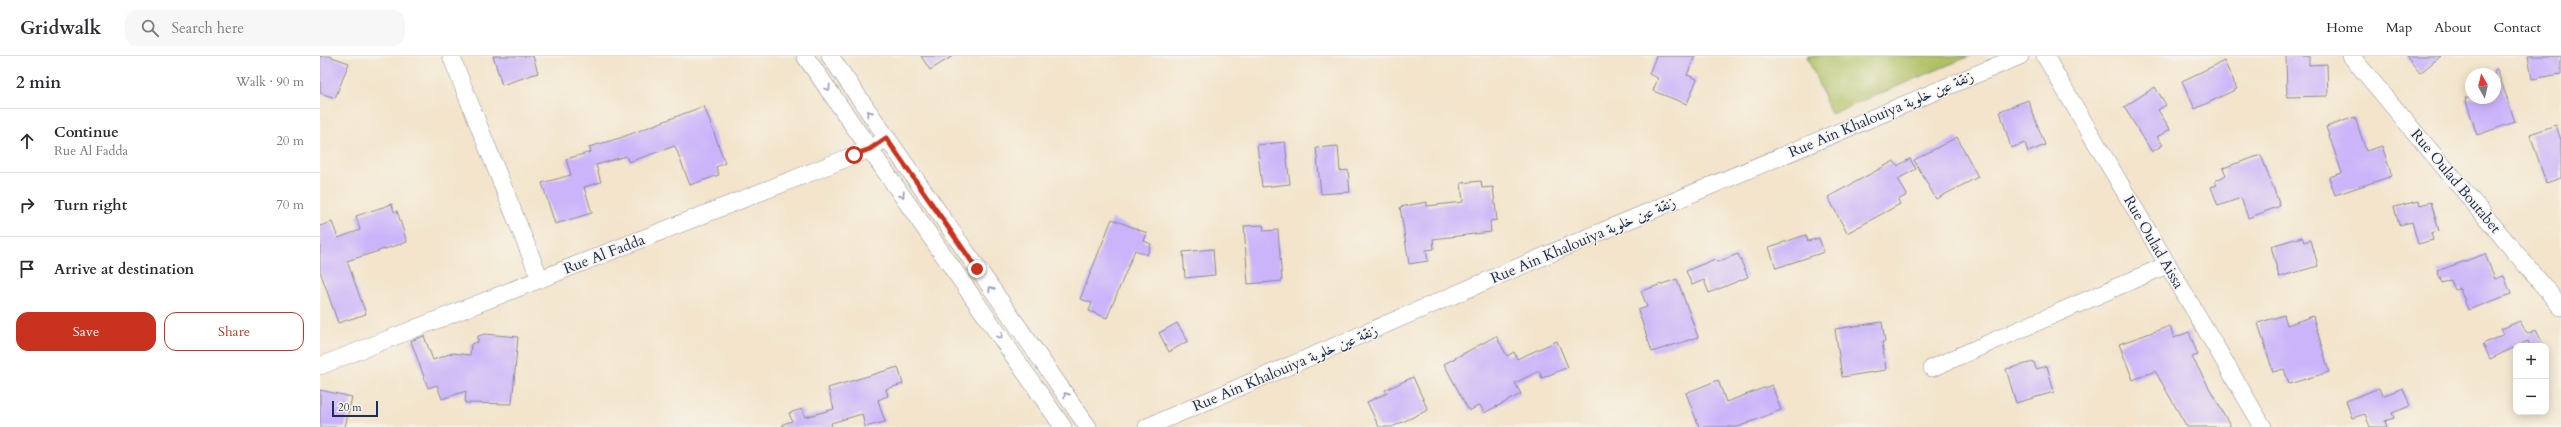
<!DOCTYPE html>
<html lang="en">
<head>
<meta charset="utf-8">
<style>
  body { margin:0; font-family:Cardo,Amiri,serif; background:#f7f7f7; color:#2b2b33 }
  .controls { position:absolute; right:12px; bottom:12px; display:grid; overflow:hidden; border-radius:8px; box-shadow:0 2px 10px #0003 }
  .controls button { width:36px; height:36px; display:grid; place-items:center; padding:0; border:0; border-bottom:1px solid #e1e1e2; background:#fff; color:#2b2b33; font:20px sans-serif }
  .compass { position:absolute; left:2145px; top:12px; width:36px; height:36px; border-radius:50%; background:#fff; box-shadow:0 2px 10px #0003; rotate:352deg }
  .scale { position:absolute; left:12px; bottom:10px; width:46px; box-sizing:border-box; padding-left:4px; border:2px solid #1b2f5e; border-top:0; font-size:11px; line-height:14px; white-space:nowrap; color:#1b2f5e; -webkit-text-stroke:3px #f7f3e8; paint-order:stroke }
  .stop { position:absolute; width:12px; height:12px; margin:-9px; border:3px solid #c8321e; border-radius:50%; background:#fff }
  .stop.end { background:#c8321e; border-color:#fff; box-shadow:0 1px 4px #0008 }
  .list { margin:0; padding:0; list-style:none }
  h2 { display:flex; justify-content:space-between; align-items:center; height:52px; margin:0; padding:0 16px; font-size:17px }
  h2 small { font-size:13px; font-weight:400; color:#7c7c81 }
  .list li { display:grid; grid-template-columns:26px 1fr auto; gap:12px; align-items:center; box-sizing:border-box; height:64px; padding:0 16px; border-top:1px solid #e1e1e2 }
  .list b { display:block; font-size:15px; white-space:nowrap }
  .list p { margin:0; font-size:13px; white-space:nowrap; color:#7c7c81 }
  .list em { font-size:13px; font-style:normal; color:#7c7c81 }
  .actions { display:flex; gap:8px; padding:12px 16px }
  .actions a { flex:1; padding:9px 0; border:1px solid #c8321e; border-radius:12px; text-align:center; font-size:14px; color:#c8321e }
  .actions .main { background:#c8321e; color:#fff }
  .icon { flex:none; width:22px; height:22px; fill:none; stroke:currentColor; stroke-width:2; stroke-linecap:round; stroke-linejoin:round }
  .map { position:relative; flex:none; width:2241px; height:371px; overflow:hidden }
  header { display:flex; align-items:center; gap:24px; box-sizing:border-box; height:56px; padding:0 20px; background:#fff; border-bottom:1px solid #e1e1e2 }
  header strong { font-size:19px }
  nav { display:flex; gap:22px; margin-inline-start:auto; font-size:14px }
  .search { width:280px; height:36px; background:#f7f7f7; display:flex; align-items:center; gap:10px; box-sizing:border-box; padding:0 14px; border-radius:12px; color:#7c7c81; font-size:15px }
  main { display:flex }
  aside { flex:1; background:#fff }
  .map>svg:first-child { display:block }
  .green { fill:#afc063; stroke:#657860 }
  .building { fill:#cbb4fa }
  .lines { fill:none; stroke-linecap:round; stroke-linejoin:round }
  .minor-casing { stroke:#878a94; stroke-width:18 }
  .minor { stroke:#fff; stroke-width:17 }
  .oneway { stroke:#8d97ae }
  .route { stroke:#c8321e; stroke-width:5 }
  .labels { text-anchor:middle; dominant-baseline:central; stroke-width:3; stroke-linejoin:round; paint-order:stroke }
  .street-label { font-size:15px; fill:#1b2f5e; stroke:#f7f3e8 }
</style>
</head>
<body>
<header>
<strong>Gridwalk</strong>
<div class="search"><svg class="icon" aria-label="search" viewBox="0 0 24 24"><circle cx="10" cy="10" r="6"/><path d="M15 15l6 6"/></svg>Search here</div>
<nav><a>Home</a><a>Map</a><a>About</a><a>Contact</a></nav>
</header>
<main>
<aside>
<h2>2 min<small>Walk · 90 m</small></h2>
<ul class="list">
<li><svg class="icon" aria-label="ahead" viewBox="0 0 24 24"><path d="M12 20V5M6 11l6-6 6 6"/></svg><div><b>Continue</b><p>Rue Al Fadda</p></div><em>20 m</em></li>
<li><svg class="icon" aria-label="right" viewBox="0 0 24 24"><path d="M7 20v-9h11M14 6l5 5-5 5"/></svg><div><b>Turn right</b></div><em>70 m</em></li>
<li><svg class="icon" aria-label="arrive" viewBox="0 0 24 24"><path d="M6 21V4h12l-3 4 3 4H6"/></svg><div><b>Arrive at destination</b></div></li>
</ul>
<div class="actions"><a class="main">Save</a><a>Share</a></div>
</aside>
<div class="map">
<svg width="2241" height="371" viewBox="0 0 2241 371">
  <rect width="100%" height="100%" fill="#f7f3e8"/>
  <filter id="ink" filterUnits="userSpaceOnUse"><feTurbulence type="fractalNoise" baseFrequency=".025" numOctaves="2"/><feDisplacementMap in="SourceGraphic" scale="8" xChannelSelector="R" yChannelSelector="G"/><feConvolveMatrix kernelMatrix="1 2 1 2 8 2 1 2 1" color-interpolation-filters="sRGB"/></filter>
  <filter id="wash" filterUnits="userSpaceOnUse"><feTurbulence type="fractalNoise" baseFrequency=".012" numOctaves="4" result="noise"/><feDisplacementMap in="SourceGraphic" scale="16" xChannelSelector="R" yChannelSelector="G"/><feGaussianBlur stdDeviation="0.9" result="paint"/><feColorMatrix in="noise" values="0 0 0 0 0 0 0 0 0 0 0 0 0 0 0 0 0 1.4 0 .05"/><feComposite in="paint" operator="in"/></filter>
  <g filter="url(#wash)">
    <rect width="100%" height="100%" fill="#f3e4cb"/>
    <!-- green -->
    <path class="green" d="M1487 0H1650L1511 58Z"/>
    <g id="blocks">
      <!-- building -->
      <g class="building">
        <path d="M0 0H9L29 7 15 42 0 37Z"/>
        <path d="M173 0H213L218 17 182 29Z"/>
        <path d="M601 0H633L610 14Z"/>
        <path d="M1336 0H1375L1367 19 1377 23 1367 48 1333 35 1338 22 1329 18Z"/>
        <path d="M1966 0H1989V9L2007 8 2008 40 1967 41Z"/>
        <path d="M2086 0H2121L2100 17Z"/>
        <path d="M2208 0H2241V18L2212 23Z"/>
        <path d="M1904 5 1917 33 1875 53 1862 25Z"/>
        <path d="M2175 13H2177L2195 66 2157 79 2145 42H2175Z"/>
        <path d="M1835 31 1846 49 1838 54 1850 73 1837 81 1843 89 1832 96 1804 51Z"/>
        <path d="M1708 44 1725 89 1708 96 1705 87 1691 92 1680 55Z"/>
        <path d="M384 50 405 107 396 111 399 119 370 129 355 90 309 106 306 100 276 109 281 126 264 131 272 157 235 168 222 127 251 119 246 103 271 96 269 91 300 82Z"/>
        <path d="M2035 61 2046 95 2062 90 2072 120 2015 139 2009 121 2022 117 2006 71Z"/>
        <path d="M2236 69 2241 84V122L2226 127 2210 78Z"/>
        <path d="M1637 81 1658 121 1616 143 1594 104Z"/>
        <path d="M965 86 970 128 942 131 937 89Z"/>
        <path d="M1018 90 1020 115 1028 114 1030 136 1001 138 996 92Z"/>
        <path d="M1941 99 1960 150 1928 162 1921 142 1898 150 1891 131 1897 129 1895 125 1906 119 1903 112Z"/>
        <path d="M1590 103 1596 113 1578 123 1587 139 1578 144 1580 148 1527 177 1508 141 1574 105 1577 110Z"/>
        <path d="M1161 125 1162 132 1173 131 1177 164 1170 165 1171 176 1113 183 1114 193 1106 194 1108 205 1089 208 1080 151 1107 146V150L1143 146 1141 127Z"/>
        <path d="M2099 145 2100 149 2111 146 2119 175 2111 177 2113 184 2098 188 2092 166 2079 169 2074 151Z"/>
        <path d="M72 148 74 156 77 155 87 186 27 205 46 258 18 267 0 215V170L12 166 18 182 40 174 36 160Z"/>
        <path d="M792 163 827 177 824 185 831 188 827 199 815 194 787 262 769 255 772 247 760 243Z"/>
        <path d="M943 169 944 175 958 174 962 225 928 228 924 170Z"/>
        <path d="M1486 179 1488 185 1499 182 1504 196 1456 212 1449 191Z"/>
        <path d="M1982 181 1984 186 1991 184 1998 210 1959 221 1951 190Z"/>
        <path d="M893 193 895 219 865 222 863 196Z"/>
        <path d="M1418 198 1428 221 1389 237 1384 224 1372 229 1366 215 1395 203 1397 206Z"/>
        <path d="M2165 198 2175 223 2184 220 2191 238 2148 254 2140 232 2135 234 2131 224 2122 227 2117 215Z"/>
        <path d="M1357 223 1378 281 1332 296 1318 254 1327 251 1321 235Z"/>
        <path d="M1964 259 1967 269 1993 260 2009 316 1969 328 1964 313 1953 316 1938 267Z"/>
        <path d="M2200 265 2207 278 2216 274 2224 290H2210L2208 285 2170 303 2163 288 2184 278 2181 273Z"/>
        <path d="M1562 266 1565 286H1562L1566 314 1522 321 1515 273Z"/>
        <path d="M857 267 868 285 849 296 839 277Z"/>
        <path d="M1850 270 1854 282 1869 276 1878 299 1872 301 1911 371H1867L1835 315 1813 324 1799 288Z"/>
        <path d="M165 278 198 281 192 348 145 347 146 335 122 343 117 329 108 332 91 285 104 280 113 304 132 297 150 299 151 288 158 286V280Z"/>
        <path d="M1176 280 1187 300 1194 296 1197 303 1237 285 1248 311 1222 322 1219 315 1195 327 1201 338 1164 357 1160 349 1149 355 1124 308Z"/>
        <path d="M1714 306 1716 313 1727 310 1734 336 1696 347 1686 313Z"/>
        <path d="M578 311 583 328 566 333 568 340 558 344 565 366 545 371 542 358 511 367 512 371H463V368L472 365 469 357 482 353 485 361 514 353 508 332Z"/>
        <path d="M1093 321 1108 354 1072 371H1059L1047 346 1067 337 1065 334Z"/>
        <path d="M1398 324 1406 346 1452 329 1461 354 1418 371H1379L1366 337Z"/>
        <path d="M2059 332 2062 340 2083 332 2090 350 2072 357 2074 362 2065 365 2067 371H2050L2045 358 2032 362 2026 345Z"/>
        <path d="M0 334 32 341 25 371H0Z"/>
      </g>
    </g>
  </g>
  <g filter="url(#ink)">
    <use href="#blocks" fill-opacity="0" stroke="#878a94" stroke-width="1"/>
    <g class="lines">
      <!-- minor casing -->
      <g class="minor-casing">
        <g id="minor">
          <path d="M131 0 220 223"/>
          <path d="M485 0 743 371"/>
          <path d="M510 0 768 371"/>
          <path d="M1725 0 1943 371"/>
          <path d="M2031 0 2241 251"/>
          <path d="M0 310 550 93 566 82"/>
          <path d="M1612 312 1847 209"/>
          <path d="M827 371 1271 180 1700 0"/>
        </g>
      </g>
      <!-- minor -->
      <use href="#minor" class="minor"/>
    </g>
    <!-- one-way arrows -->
    <defs><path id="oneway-chevron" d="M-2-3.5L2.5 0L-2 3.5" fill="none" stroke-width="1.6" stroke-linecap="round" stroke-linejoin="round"/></defs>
    <g class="oneway">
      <use href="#oneway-chevron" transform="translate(508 32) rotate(55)"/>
      <use href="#oneway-chevron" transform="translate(549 57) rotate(-125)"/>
      <use href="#oneway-chevron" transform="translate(582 139) rotate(55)"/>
      <use href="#oneway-chevron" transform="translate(671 233) rotate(-125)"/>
      <use href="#oneway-chevron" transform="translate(680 280) rotate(55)"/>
      <use href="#oneway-chevron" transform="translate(746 339) rotate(-125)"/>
    </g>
  </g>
  <g class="lines" filter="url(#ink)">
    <!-- route -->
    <path class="route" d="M534 99 550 93 566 82 657 213"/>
  </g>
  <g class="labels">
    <!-- street labels -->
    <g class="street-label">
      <text transform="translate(1561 58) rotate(-23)">Rue Ain Khalouiya زنقة عين خلوية</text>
      <text transform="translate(2136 125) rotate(50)">Rue Oulad Boutabet</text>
      <text transform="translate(1263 184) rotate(-23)">Rue Ain Khalouiya زنقة عين خلوية</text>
      <text transform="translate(1834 186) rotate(60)">Rue Oulad Aissa</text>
      <text transform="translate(284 198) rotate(-21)">Rue Al Fadda</text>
      <text transform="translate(965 312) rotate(-23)">Rue Ain Khalouiya زنقة عين خلوية</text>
    </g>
  </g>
</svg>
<div class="controls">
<button>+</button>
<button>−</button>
</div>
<svg class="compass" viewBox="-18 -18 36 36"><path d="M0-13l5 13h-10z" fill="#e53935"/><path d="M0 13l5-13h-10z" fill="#7c7c81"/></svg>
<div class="scale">20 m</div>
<div class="stop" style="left:534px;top:99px"></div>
<div class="stop end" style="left:657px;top:213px"></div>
</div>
</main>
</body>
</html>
